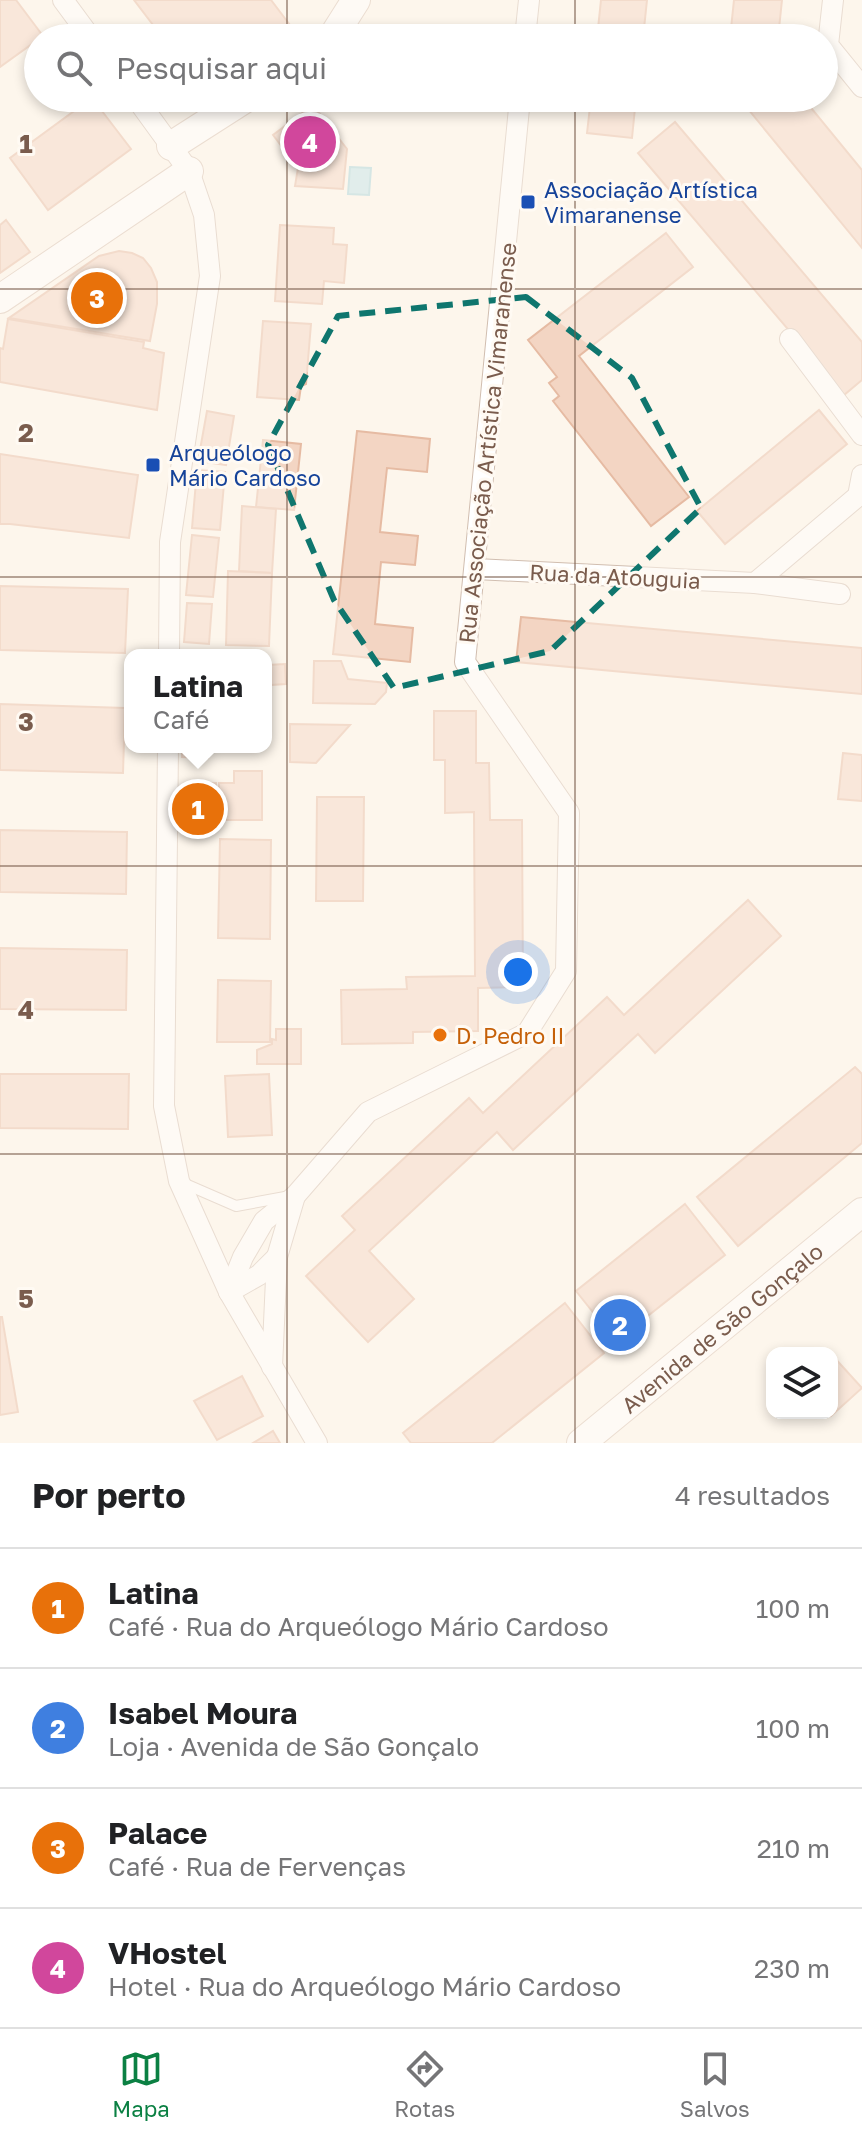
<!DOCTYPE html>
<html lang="pt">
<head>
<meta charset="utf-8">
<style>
  body { margin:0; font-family:"Golos Text",sans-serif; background:#f2f2f2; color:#202124 }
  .controls { position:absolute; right:24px; bottom:24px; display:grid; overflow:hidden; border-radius:16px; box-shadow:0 4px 12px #0003 }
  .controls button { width:72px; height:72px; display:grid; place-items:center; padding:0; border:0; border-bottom:2px solid #e0e0e0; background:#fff; color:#202124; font:40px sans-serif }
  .you { position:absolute; left:518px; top:972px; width:28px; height:28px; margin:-20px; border:6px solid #fff; border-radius:50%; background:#1a73e8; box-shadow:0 0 0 12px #1a73e833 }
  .badge { display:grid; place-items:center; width:52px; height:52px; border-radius:50%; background:#0b8043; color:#fff; font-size:26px; font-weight:700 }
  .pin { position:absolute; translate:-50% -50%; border:4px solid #fff; box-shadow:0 2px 8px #0006 }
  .popup { position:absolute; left:124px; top:649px; width:148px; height:104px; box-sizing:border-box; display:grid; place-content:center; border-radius:16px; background:#fff; filter:drop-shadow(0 2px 6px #0005); font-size:26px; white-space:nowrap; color:#757577 }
  .popup b { font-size:30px; color:#202124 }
  .popup::after { content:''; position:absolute; left:50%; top:100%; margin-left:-16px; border:16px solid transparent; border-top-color:#fff }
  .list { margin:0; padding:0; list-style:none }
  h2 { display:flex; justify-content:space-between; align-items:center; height:104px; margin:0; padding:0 32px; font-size:34px }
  h2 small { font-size:26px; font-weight:400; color:#757577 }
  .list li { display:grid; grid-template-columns:52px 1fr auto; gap:24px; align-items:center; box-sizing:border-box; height:120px; padding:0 32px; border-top:2px solid #e0e0e0 }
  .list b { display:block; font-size:30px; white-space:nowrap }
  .list p { margin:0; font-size:26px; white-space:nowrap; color:#757577 }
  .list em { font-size:26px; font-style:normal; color:#757577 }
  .icon { flex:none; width:44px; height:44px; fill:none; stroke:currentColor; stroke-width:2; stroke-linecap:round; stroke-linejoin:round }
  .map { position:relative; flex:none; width:862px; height:1443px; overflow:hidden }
  .search { position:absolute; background:#fff; box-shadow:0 4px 12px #0003; left:24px; right:24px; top:24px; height:88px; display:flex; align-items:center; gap:20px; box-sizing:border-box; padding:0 28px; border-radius:44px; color:#757577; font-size:30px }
  .sheet { height:584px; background:#fff }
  nav { display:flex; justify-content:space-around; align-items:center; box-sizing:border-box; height:112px; border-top:2px solid #e0e0e0; background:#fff; font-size:22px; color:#757577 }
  nav a { display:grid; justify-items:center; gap:4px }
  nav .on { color:#0b8043 }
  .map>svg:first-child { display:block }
  .water { fill:#bfe3e8; stroke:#a5d3da; stroke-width:2 }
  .building { fill:#f3d5c3; stroke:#e6bba3; stroke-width:2 }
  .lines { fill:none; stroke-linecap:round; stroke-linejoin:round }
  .lane-casing { stroke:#d1beb0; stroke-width:12 }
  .street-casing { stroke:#d1beb0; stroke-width:22 }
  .secondary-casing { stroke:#d6c0b0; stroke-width:30 }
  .lane { stroke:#fff; stroke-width:10 }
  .street { stroke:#fff; stroke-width:20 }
  .secondary { stroke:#fff; stroke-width:28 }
  .marked { fill:none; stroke:#0f766e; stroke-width:6; stroke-dasharray:16 10; stroke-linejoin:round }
  .grid { fill:none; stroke:#7a5c4d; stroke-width:2; stroke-opacity:0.55 }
  .transit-dot { fill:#1a4fb4; stroke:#fffaf3; stroke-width:3 }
  .food-dot { fill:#e8710a; stroke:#fffaf3; stroke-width:3 }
  .labels { text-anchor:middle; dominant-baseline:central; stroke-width:6; stroke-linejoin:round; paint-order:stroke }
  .transit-label { font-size:22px; fill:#164399; stroke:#fffaf3; text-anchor:start }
  .street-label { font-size:22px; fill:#7a5c4d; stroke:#fffaf3 }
  .food-label { font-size:22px; fill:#c56008; stroke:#fffaf3; text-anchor:start }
  .grid-label { font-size:26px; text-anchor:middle; font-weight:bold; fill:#7a5c4d; stroke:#fffaf3; stroke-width:6; stroke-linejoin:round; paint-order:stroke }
</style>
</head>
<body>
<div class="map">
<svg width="862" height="1443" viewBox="0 0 862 1443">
  <rect width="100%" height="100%" fill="#fdf6ec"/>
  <!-- water -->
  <path class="water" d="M350 167 371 168 369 195 348 194Z"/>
  <!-- building -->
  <g class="building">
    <path d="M0 0H16L43 36 0 67Z"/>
    <path d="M134 0H271L293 29 281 38H163Z"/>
    <path d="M601 0H647L643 38H597Z"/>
    <path d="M734 0H782L778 38H730Z"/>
    <path d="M92 98 131 149 48 210 10 158Z"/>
    <path d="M591 98H636L632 138 587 133Z"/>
    <path d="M739 98H803L862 170V248Z"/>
    <path d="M313 105 347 149 343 189 295 186 298 168 273 135Z"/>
    <path d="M675 122 862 342V380L844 395 638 153Z"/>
    <path d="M6 220 30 252 0 273V225Z"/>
    <path d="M280 225 334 228 333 244 347 245 344 283 324 281 322 304 275 301Z"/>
    <path d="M666 233 693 267 579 356 689 497 651 526 553 401 559 396 549 383 557 377 528 340Z"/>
    <path d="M119 251 132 253 143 258 151 268 157 282V304L150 341 9 318 99 256Z"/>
    <path d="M8 319 144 342 143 348 164 353 157 410 0 382V348L3 349Z"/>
    <path d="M263 321 311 324 306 384 301 386 299 400 257 397Z"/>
    <path d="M819 410 847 444 725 544 697 511Z"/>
    <path d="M207 411 234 416 226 465 198 461Z"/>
    <path d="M357 431 430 439 427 472 387 468 380 532 418 536 415 565 381 562 375 624 413 628 410 662 333 654Z"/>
    <path d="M263 440 301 444 294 510 256 507Z"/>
    <path d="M0 454 138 475 129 538 10 524H0Z"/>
    <path d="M197 470 225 472 220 530 192 528Z"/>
    <path d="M242 506 276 509 272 573 239 571Z"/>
    <path d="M192 535 219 538 213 597 186 595Z"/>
    <path d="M228 571 272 573 269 646 226 645Z"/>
    <path d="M0 586 128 589 125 653 0 650Z"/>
    <path d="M187 603 212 604 209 644 184 642Z"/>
    <path d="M521 617 862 648V694L516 662Z"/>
    <path d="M314 661H341L348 679 387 683 386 692 375 704 313 703Z"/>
    <path d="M285 664 286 684 271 685V701H266L267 665Z"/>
    <path d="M0 704 125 708 123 773 0 770Z"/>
    <path d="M434 711H476V763H489L490 820H522L523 987 478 988V1031L413 1032V1043L342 1044 341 990 407 989 406 977 475 976 474 812 445 813V760H434Z"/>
    <path d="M290 724 350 725 316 763 290 762Z"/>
    <path d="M182 747H209L208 758 182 757Z"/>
    <path d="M843 753 862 755V801L838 799Z"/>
    <path d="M234 771H262V820H219V783H234Z"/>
    <path d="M216 783 217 822 179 823V795H201V784Z"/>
    <path d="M317 797H364L363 901H316Z"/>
    <path d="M0 830 127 832 126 894 0 892Z"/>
    <path d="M220 839 271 840 270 939 218 938Z"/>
    <path d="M748 900 781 936 655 1053 638 1034 513 1150 497 1132 369 1251 414 1299 368 1342 306 1276 355 1230 342 1216 469 1098 483 1113 607 997 624 1015Z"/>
    <path d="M0 948 127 950 126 1010 0 1009Z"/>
    <path d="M218 980 271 981 270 1042H217Z"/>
    <path d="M276 1029H301V1064H257V1050L272 1044V1039L276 1040Z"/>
    <path d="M855 1067 862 1074V1143L738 1246 697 1197Z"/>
    <path d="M0 1074H129L128 1129 0 1128Z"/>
    <path d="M269 1074 272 1135 228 1137 225 1076Z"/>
    <path d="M685 1204 725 1255 616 1341 576 1291Z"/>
    <path d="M565 1303 604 1353 492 1443H411L403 1433Z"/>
    <path d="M0 1317H2L18 1412 0 1415Z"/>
    <path d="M832 1355 862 1388 831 1416 829 1413H832Z"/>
    <path d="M242 1376 263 1416 217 1440 194 1401Z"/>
    <path d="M273 1431 280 1443H253Z"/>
  </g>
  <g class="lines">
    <!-- lane casing -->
    <g class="lane-casing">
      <path id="lane" d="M183 1183 236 1206 285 1197"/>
    </g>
    <!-- street casing -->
    <g class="street-casing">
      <g id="street">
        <path d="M63 0 91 38"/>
        <path d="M833 0 828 45 862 87"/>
        <path d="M525 38 529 0"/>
        <path d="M136 98 189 171 204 215 210 276 170 542 169 655"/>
        <path d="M790 339 862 435"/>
        <path d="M476 569 755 583 840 594"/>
        <path d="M755 583 858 496 862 475"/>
        <path d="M168 747 164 1106 179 1181 229 1292 317 1443"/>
        <path d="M229 1292 243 1257 264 1221 295 1196 368 1112 527 1033 566 971 569 813 465 662 520 98"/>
        <path d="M229 1292 259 1275 277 1257"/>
        <path d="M272 1367 277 1257 295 1196"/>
      </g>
    </g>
    <!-- secondary casing -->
    <g class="secondary-casing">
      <g id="secondary">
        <path d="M332 38 356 0"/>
        <path d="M171 146 246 98"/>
        <path d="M0 299 189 171"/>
        <path id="s1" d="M581 1443 862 1212"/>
      </g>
    </g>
    <!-- lane -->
    <use href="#lane" class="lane"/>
    <!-- street -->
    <use href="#street" class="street"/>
    <!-- secondary -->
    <use href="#secondary" class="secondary"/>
  </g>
  <!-- marked area -->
  <path d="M0 0H862V1443H0ZM526 297 632 378 701 508 550 651 394 688 334 600 268 445 338 316Z" fill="#fdf6ec" fill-opacity=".55" fill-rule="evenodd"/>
  <path class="marked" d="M526 297 632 378 701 508 550 651 394 688 334 600 268 445 338 316Z"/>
  <!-- grid -->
  <path class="grid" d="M287 0V38M575 0V38M287 98V1443M575 98V1443M0 289H862M0 577H862M0 866H862M0 1154H862"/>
  <!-- markers -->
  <g class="transit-dot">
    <rect x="520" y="194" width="16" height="16" rx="4"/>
    <rect x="145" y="457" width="16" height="16" rx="4"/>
  </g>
  <circle class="food-dot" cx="440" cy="1035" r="8"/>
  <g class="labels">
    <!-- transit labels -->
    <g class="transit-label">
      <text x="544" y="189">Associação Artística<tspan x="544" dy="25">Vimaranense</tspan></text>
      <text x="169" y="452">Arqueólogo<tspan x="169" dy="25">Mário Cardoso</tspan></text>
    </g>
    <!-- street labels -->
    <g class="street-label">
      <text transform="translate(487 443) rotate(-84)">Rua Associação Artística Vimaranense</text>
      <text transform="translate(615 576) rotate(3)">Rua da Atouguia</text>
      <text stroke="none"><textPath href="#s1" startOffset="182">Avenida de São Gonçalo</textPath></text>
    </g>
    <!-- food labels -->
    <g class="food-label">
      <text x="456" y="1035">D. Pedro II</text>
    </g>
  </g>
  <g class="grid-label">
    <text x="26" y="153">1</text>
    <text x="26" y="442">2</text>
    <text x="26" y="731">3</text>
    <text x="26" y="1019">4</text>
    <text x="26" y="1308">5</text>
  </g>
</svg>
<div class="controls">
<button><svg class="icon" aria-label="layers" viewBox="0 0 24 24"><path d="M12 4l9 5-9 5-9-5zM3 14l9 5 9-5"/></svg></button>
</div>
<div class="you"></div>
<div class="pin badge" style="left:198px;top:809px;background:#e8710a">1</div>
<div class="popup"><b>Latina</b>Café</div>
<div class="pin badge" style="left:620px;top:1325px;background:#3f7fe0">2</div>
<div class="pin badge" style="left:97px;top:298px;background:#e8710a">3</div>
<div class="pin badge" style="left:310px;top:142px;background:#d1479c">4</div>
<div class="search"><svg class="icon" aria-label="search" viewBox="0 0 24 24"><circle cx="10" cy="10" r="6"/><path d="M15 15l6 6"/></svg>Pesquisar aqui</div>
</div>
<section class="sheet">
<h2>Por perto<small>4 resultados</small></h2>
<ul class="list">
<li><span class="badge" style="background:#e8710a">1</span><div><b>Latina</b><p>Café · Rua do Arqueólogo Mário Cardoso</p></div><em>100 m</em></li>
<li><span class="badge" style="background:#3f7fe0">2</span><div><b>Isabel Moura</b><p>Loja · Avenida de São Gonçalo</p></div><em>100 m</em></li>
<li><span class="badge" style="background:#e8710a">3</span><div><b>Palace</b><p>Café · Rua de Fervenças</p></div><em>210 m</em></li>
<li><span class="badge" style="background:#d1479c">4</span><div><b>VHostel</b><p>Hotel · Rua do Arqueólogo Mário Cardoso</p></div><em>230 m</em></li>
</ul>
</section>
<nav>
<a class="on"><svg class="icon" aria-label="map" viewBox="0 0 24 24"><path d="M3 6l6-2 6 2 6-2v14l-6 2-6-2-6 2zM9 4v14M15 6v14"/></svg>Mapa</a>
<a><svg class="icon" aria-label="directions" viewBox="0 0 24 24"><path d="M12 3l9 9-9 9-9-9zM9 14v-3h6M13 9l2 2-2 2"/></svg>Rotas</a>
<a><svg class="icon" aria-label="saved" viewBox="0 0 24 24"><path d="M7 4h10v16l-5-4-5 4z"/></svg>Salvos</a>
</nav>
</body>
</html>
